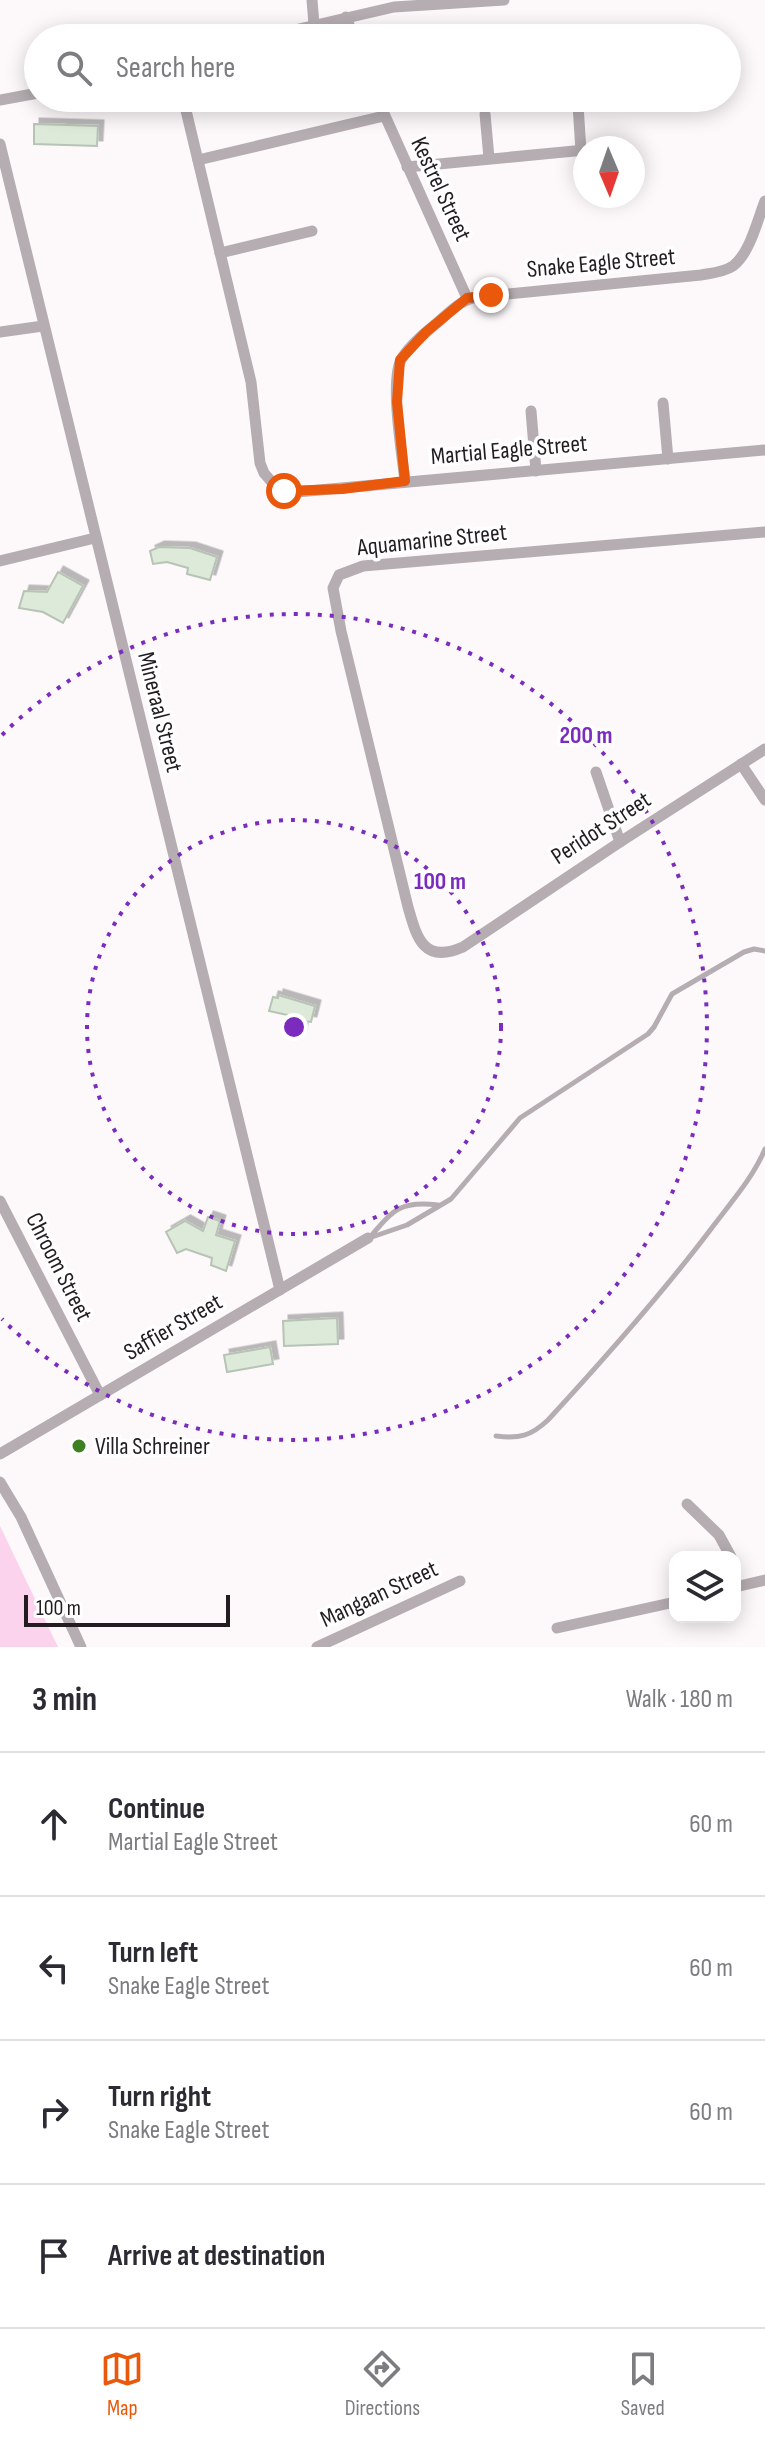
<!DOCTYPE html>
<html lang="en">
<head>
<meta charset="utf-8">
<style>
  body { margin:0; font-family:"Sofia Sans Condensed",sans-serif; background:#f7f7f7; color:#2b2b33 }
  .controls { position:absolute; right:24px; bottom:24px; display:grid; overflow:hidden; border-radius:16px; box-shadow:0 4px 20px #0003 }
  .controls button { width:72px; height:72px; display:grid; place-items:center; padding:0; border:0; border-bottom:2px solid #e1e1e2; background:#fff; color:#2b2b33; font:40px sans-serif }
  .compass { position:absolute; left:573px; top:136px; width:72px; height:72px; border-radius:50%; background:#fff; box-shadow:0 4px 20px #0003; rotate:178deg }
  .scale { position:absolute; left:24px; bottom:20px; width:206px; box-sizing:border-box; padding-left:8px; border:4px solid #231d21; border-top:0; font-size:22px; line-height:28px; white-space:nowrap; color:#231d21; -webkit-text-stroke:6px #fff; paint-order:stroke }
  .stop { position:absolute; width:24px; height:24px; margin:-18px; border:6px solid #ea580c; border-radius:50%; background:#fff }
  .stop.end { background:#ea580c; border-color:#fff; box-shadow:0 2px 8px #0008 }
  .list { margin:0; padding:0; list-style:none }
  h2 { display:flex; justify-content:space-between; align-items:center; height:104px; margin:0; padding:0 32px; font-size:34px }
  h2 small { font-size:26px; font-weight:400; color:#7c7c81 }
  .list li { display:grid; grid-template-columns:52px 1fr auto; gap:24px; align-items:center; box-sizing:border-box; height:144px; padding:0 32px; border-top:2px solid #e1e1e2 }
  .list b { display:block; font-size:30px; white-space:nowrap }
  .list p { margin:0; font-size:26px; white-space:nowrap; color:#7c7c81 }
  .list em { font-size:26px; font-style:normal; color:#7c7c81 }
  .icon { flex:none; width:44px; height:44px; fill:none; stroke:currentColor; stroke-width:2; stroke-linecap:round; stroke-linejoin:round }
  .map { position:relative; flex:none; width:765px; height:1647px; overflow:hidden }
  .search { position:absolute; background:#fff; box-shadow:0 4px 20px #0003; left:24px; right:24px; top:24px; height:88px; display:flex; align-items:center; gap:20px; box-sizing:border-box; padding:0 28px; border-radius:44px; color:#7c7c81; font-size:30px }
  .sheet { height:680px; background:#fff }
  nav { display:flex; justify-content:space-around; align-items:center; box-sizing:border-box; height:112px; border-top:2px solid #e1e1e2; background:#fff; font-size:22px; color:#7c7c81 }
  nav a { display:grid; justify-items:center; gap:4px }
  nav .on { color:#ea580c }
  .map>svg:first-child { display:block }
  .green { fill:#fcd3ec }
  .building { fill:#dde9d9; stroke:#b7c3b4; stroke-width:2; filter:url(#shadow) }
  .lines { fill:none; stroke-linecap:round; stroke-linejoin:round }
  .lane { stroke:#b5adb1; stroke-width:5 }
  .street { stroke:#b5adb1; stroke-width:11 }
  .route { stroke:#ea580c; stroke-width:10 }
  .ring { fill:none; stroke:#7b2cbf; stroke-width:4; stroke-dasharray:4 8 }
  .poi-dot { fill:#3e8022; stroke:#fff; stroke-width:3 }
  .labels { text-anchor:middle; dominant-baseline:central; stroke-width:7; stroke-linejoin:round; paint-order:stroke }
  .street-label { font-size:24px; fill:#231d21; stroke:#fff }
  .poi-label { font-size:24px; fill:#231d21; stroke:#fff; text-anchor:start }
  .centre { fill:#7b2cbf; stroke:#fff; stroke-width:4 }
  .ring-label { font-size:24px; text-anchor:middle; font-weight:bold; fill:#7b2cbf; stroke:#fff; stroke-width:7; stroke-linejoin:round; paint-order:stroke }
</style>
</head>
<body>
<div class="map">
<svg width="765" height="1647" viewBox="0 0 765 1647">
  <defs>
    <filter id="shadow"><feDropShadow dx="5.5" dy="-5.5" stdDeviation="0" flood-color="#0004"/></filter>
  </defs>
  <rect width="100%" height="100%" fill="#fdf9fb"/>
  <!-- green -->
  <path class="green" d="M0 1526 58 1647H0Z"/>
  <!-- building -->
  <g class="building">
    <path d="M34 124 98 126 97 146 34 144Z"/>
    <path d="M159 547 190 548 217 557 210 580 187 574 188 568 167 562 153 564 150 551Z"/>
    <path d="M58 572 83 586 63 623 43 612 19 608 24 591 47 592Z"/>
    <path d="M278 995 315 1006 311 1022 303 1021 301 1035 289 1032 292 1016 269 1011 273 997 278 998Z"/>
    <path d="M208 1217 220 1221 216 1235 235 1241 226 1271 211 1265 212 1258 186 1249 177 1253 166 1232 185 1221 203 1231Z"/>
    <path d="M337 1318 338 1344 284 1346 283 1321Z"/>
    <path d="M270 1347 273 1364 227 1372 224 1355Z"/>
  </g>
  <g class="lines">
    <!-- lane -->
    <g class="lane">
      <path d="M370 1237C393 1210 401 1200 438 1205"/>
      <path d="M369 1238 407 1225 451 1199 520 1118 648 1034 654 1027 672 994 744 952 754 949 765 951"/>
      <path d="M496 1436C519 1439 531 1436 548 1420 606 1357 663 1293 714 1225 732 1201 754 1176 765 1149"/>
    </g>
    <!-- street -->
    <g class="street">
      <path d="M312 0 314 24"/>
      <path d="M346 17 354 38"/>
      <path d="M260 38 394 7 504 0"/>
      <path d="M183 98 251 382 260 463 264 473 276 487 297 492 765 450"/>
      <path d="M377 98 467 298"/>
      <path d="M0 100 38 93"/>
      <path d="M578 105 581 151"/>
      <path d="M485 114 489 158"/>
      <path d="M0 144 280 1290"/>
      <path d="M198 160 384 116"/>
      <path d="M407 167 585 150"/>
      <path d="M220 253 312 231"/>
      <path d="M0 332 43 326"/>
      <path d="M663 403 668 459"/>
      <path d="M531 411 536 471"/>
      <path d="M405 481C402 454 389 378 402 358 411 344 425 333 437 323 450 312 461 299 478 297L701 275C712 273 724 272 733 266 750 253 757 221 765 201"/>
      <path d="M765 532 363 566 339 575 333 588 341 631 408 907C417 939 424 964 463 947L620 842 765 749"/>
      <path d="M0 561 95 538"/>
      <path d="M741 764 765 800"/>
      <path d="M596 772 620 842"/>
      <path d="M0 1201 100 1395"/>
      <path d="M0 1454 368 1238"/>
      <path d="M0 1482 21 1517 81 1647"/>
      <path d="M687 1504 719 1535 731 1557"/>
      <path d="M735 1587 765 1580"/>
      <path d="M557 1628 675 1602"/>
      <path d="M317 1647 460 1581"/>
    </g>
  </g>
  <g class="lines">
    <!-- route -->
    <path class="route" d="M284 491 342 489 405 481 397 402 400 360 426 332 467 298 491 295"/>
  </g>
  <!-- distance rings -->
  <g class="ring">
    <circle cx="294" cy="1027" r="207"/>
    <path d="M2 735A413 413 0 1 1 2 1319"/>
  </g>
  <!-- markers -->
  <circle class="poi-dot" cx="79" cy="1446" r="8"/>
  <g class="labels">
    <!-- street labels -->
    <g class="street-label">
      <text transform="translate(441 189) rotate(65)">Kestrel Street</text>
      <text transform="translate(601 263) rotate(-5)">Snake Eagle Street</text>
      <text transform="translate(509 450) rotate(-5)">Martial Eagle Street</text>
      <text transform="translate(432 540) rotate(-6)">Aquamarine Street</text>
      <text transform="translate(160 712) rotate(76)">Mineraal Street</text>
      <text transform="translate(601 828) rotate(-33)">Peridot Street</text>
      <text transform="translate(59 1267) rotate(63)">Chroom Street</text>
      <text transform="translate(173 1327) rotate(-30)">Saffier Street</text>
      <text transform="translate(379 1594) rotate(-25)">Mangaan Street</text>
    </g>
    <!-- poi labels -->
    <g class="poi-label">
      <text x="95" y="1446">Villa Schreiner</text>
    </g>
  </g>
  <circle cx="294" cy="1027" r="12" class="centre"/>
  <g class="ring-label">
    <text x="586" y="743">200 m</text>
    <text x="440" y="889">100 m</text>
  </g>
</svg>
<div class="controls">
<button><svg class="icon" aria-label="layers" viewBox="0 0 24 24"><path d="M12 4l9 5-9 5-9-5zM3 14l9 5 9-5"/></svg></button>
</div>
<svg class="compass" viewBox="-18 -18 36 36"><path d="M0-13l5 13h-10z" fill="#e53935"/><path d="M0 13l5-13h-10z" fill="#7c7c81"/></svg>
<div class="scale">100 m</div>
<div class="stop" style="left:284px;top:491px"></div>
<div class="stop end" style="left:491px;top:295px"></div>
<div class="search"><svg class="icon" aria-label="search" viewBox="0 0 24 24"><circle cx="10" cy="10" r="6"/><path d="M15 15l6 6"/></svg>Search here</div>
</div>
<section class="sheet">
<h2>3 min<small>Walk · 180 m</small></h2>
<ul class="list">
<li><svg class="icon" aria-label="ahead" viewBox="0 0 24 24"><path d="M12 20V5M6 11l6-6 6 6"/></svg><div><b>Continue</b><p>Martial Eagle Street</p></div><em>60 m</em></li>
<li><svg class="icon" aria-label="left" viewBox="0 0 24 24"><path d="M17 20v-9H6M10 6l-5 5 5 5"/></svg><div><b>Turn left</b><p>Snake Eagle Street</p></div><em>60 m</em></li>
<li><svg class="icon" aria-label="right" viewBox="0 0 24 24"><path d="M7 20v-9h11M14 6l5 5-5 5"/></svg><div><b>Turn right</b><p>Snake Eagle Street</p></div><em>60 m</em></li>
<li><svg class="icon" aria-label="arrive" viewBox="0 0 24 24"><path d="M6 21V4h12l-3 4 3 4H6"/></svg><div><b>Arrive at destination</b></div></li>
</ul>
</section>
<nav>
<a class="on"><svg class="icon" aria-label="map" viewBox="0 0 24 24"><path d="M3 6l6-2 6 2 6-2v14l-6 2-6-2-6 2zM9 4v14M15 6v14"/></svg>Map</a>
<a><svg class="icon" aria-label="directions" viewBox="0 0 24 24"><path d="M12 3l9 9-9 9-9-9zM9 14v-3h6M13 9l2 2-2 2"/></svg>Directions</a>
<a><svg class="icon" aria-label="saved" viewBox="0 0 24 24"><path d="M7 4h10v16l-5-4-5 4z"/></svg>Saved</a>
</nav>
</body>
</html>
